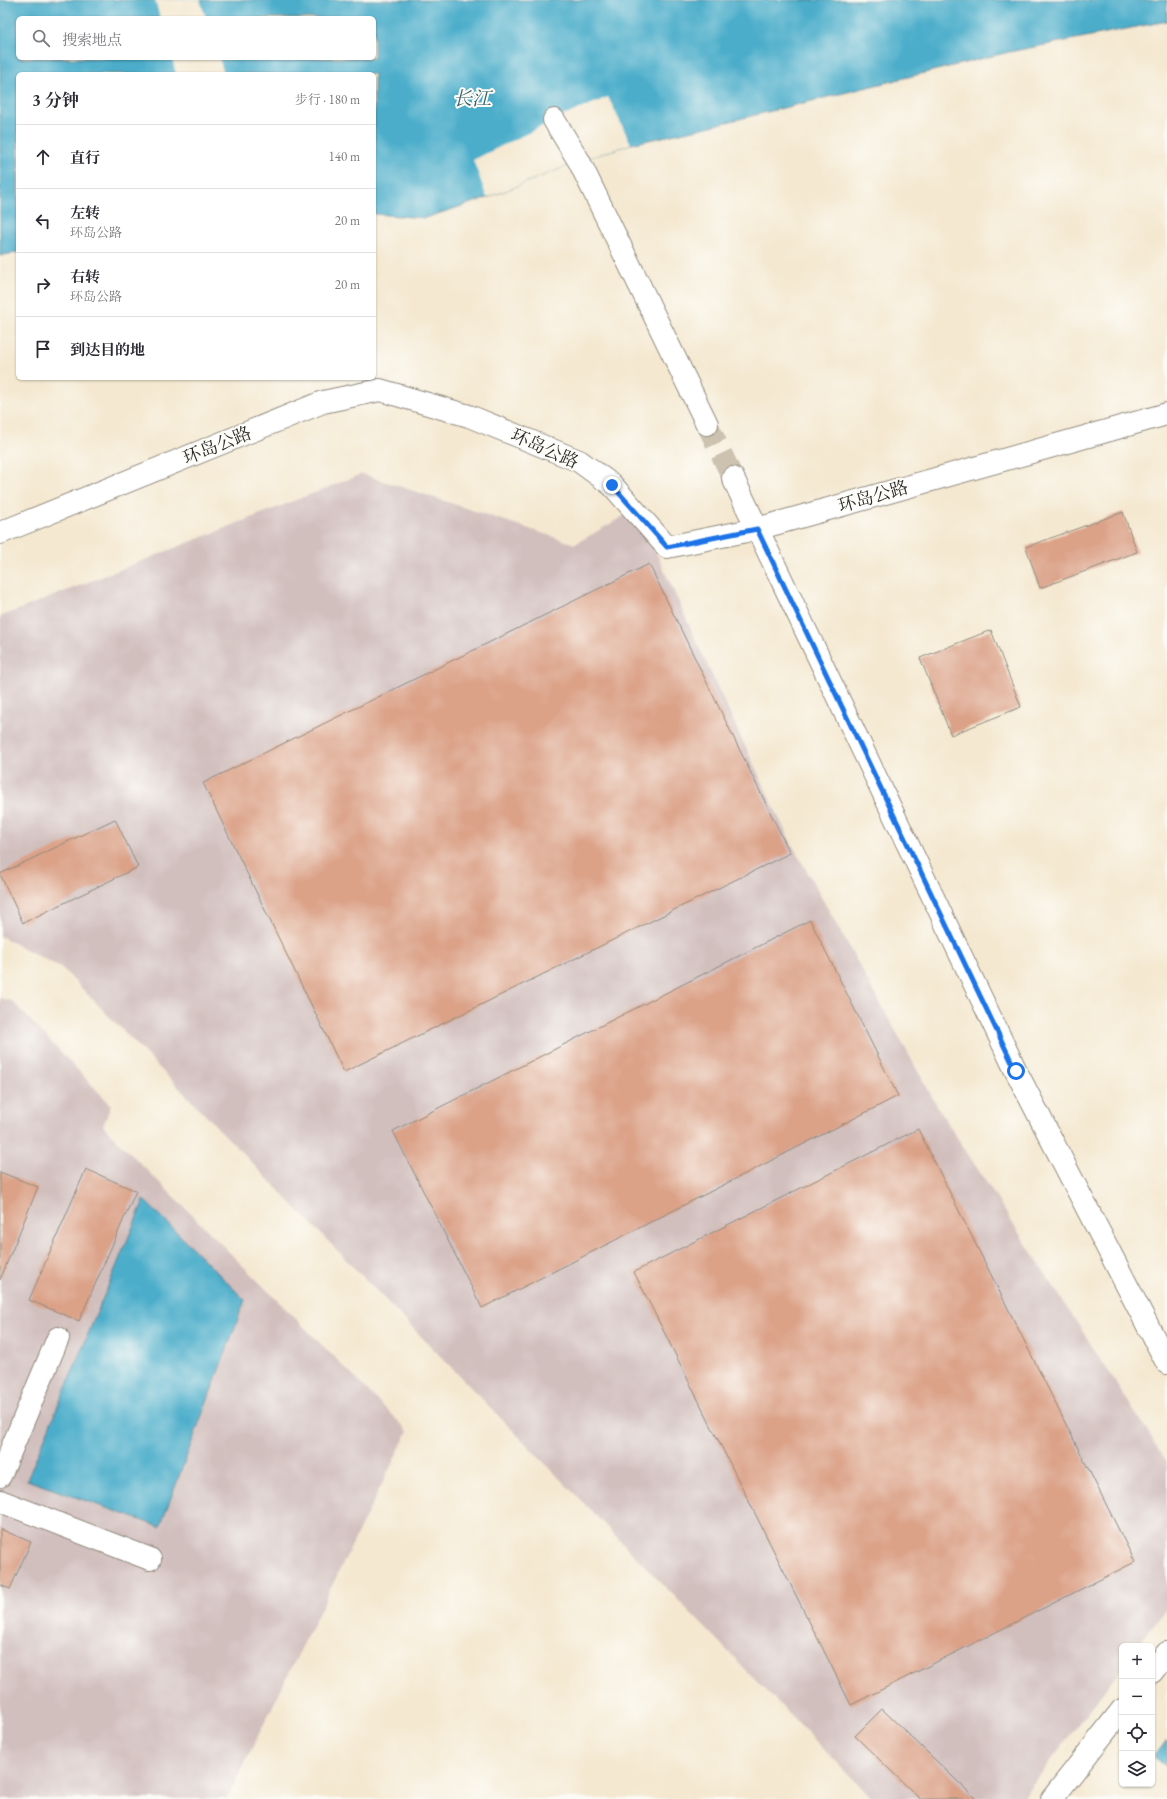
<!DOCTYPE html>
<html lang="zh">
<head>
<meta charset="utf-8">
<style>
  body { margin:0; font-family:"EB Garamond","Noto Serif SC",serif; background:#f2f2f3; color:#2b2b33 }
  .controls { position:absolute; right:12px; bottom:12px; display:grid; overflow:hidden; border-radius:6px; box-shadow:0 1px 3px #0004 }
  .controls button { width:36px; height:36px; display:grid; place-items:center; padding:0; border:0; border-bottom:1px solid #e1e1e2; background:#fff; color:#2b2b33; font:20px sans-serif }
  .stop { position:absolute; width:12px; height:12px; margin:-9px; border:3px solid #1a73e8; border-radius:50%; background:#fff }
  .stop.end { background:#1a73e8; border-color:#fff; box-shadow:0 1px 4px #0008 }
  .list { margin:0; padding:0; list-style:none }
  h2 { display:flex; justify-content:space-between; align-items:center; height:52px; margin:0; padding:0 16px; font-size:17px }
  h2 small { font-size:13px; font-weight:400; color:#7c7c81 }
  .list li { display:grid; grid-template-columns:26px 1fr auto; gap:12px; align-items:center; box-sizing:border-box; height:64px; padding:0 16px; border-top:1px solid #e1e1e2 }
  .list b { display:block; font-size:15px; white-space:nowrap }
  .list p { margin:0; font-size:13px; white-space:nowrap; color:#7c7c81 }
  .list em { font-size:13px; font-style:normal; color:#7c7c81 }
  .icon { flex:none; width:22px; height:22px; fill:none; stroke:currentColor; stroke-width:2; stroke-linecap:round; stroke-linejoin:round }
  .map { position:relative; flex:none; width:1167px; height:1799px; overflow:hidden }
  .search { position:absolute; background:#fff; box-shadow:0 1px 3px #0004; left:16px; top:16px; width:360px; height:44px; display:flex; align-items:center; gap:10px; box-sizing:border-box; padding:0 14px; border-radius:6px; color:#7c7c81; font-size:15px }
  .panel { position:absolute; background:#fff; box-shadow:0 1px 3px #0004; left:16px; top:72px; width:360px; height:308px; border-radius:6px }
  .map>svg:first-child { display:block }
  .industrial { fill:#d1bfbe }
  .water { fill:#4badca; stroke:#3b6c7a; fill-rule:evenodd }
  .pier { fill:#f4e8d0 }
  .building { fill:#dba288 }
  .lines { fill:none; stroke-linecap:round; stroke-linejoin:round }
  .major-tunnel { stroke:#ccc2af; stroke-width:22; stroke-dasharray:22 11; stroke-linecap:butt }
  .minor-casing { stroke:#908a7e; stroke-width:24 }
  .major-casing { stroke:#908a7e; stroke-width:24 }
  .minor { stroke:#fff; stroke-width:22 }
  .major { stroke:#fff; stroke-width:22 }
  .route { stroke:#1a73e8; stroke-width:5 }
  .labels { text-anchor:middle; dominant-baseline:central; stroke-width:4; stroke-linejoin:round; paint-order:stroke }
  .street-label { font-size:18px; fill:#2b2b2b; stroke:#fdfcf7 }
  .water-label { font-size:19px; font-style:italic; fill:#385f6b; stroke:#fdfcf7 }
</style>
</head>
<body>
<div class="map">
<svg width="1167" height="1799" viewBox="0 0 1167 1799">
  <rect width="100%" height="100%" fill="#fdfcf7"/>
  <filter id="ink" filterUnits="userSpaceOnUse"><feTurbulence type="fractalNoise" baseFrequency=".025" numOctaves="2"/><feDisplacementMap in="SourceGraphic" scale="8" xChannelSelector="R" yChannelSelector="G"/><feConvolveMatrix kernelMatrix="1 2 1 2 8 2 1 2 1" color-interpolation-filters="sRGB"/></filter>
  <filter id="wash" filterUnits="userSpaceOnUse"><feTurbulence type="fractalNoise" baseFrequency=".012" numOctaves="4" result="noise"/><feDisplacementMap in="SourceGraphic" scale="16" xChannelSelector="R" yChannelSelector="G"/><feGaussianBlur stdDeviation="0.9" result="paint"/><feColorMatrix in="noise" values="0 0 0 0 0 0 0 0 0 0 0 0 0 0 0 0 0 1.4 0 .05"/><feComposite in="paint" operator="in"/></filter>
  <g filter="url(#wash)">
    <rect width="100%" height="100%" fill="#f4e8d0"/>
    <!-- industrial -->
    <g class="industrial">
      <path d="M362 474 575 544 629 513 656 552 720 693 788 837 940 1111 1167 1462V1608L1138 1646H1122V1667L1022 1799H872L62 968 0 936V617Z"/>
      <path d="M0 998 12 1001 111 1105 103 1126 408 1431 227 1799H0Z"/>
    </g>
    <!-- water -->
    <g class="water">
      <path d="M0 0H1167V21L1009 52 703 128 631 144 579 161 487 198 425 218 374 214V74H18V252L0 256ZM18 18H374V58H18Z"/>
      <path d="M144 1200 245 1300 160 1527 27 1480Z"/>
      <path d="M1167 1740V1767L1154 1757Z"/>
    </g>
    <!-- pier -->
    <g class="pier">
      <path d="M155 0H200L206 18H160Z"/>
      <path d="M172 58H219L224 74H176Z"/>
      <path d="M608 97 631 144 579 161 487 198 473 160 554 120Z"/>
    </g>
    <g id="blocks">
      <!-- building -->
      <g class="building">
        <path d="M1123 512 1137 552 1040 588 1026 547Z"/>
        <path d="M649 564 790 853 344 1072 203 783Z"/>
        <path d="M991 630 1021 707 951 735 920 658Z"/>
        <path d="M115 819 138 867 23 923 0 874Z"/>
        <path d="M810 920 898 1096 482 1308 393 1131Z"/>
        <path d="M918 1129 1135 1562 851 1705 634 1272Z"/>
        <path d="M86 1169 136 1191 79 1321 29 1300Z"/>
        <path d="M0 1172 38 1187 0 1280Z"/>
        <path d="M0 1529 31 1542 10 1589 0 1585Z"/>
        <path d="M882 1709 976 1799H920L855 1736Z"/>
      </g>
    </g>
  </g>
  <g filter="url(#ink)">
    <use href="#blocks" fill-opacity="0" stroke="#908a7e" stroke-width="1"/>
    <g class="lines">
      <!-- major-tunnel -->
      <path class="major-tunnel" d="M707 424 733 478"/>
      <!-- minor casing -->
      <g class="minor-casing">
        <g id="minor">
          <path d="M0 533 323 402 380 390 469 416 579 461 612 485 667 547 757 529 1167 414"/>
          <path d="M0 1476 58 1338"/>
          <path d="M0 1501 150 1559"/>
          <path d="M1152 1672 1167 1653"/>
          <path d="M1052 1799 1122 1710"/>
        </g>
      </g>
      <!-- major casing -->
      <g class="major-casing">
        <g id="major">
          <path d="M554 120 579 161 707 424"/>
          <path d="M733 478 1016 1071 1167 1363"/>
        </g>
      </g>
      <!-- minor -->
      <use href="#minor" class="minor"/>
      <!-- major -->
      <use href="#major" class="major"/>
    </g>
  </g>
  <g class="lines" filter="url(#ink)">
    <!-- route -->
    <path class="route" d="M612 485 667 547 757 529 1016 1071"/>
  </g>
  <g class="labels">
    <!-- street labels -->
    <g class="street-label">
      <text transform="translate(217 445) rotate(-22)">环岛公路</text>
      <text transform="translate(545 448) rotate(24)">环岛公路</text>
      <text transform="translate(873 496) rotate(-16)">环岛公路</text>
    </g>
    <!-- water labels -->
    <g class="water-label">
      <text x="472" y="98">长江</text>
    </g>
  </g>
</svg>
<div class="controls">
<button>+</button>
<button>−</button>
<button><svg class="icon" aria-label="locate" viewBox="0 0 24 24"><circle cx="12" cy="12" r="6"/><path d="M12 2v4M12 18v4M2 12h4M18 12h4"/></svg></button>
<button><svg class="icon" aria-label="layers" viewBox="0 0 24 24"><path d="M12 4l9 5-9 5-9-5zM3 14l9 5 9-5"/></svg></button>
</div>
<div class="stop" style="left:1016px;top:1071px"></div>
<div class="stop end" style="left:612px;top:485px"></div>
<div class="search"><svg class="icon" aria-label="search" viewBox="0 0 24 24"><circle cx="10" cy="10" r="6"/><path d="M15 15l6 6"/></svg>搜索地点</div>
<section class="panel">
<h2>3 分钟<small>步行 · 180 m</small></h2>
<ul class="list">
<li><svg class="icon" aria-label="ahead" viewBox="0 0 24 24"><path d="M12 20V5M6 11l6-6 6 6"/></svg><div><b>直行</b></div><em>140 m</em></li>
<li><svg class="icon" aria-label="left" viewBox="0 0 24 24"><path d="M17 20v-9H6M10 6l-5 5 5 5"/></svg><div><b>左转</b><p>环岛公路</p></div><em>20 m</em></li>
<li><svg class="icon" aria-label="right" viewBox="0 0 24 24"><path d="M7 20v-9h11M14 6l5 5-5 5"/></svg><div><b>右转</b><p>环岛公路</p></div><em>20 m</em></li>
<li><svg class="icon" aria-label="arrive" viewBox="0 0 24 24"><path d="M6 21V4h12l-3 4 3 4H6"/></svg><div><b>到达目的地</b></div></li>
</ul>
</section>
</div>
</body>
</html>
